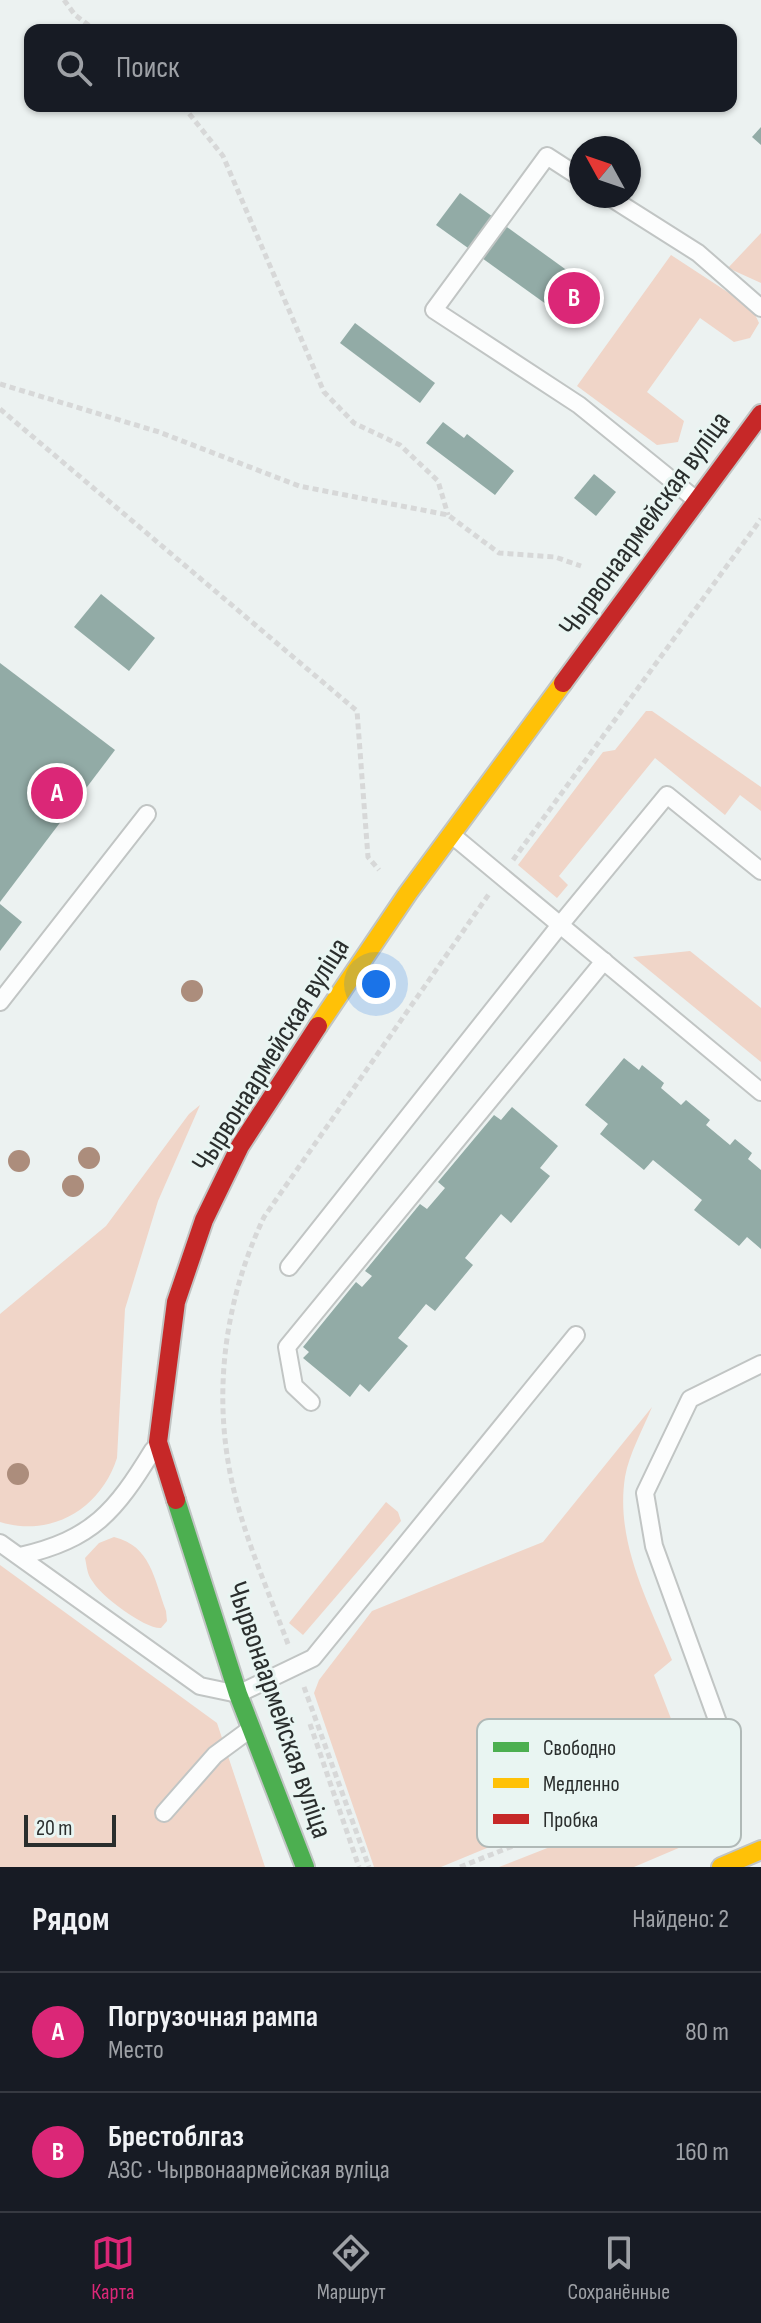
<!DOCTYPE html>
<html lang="ru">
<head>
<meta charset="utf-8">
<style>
  body { margin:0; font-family:"Sofia Sans Condensed",sans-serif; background:#242831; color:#f1f3f6 }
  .compass { position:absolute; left:569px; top:136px; width:72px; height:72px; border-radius:50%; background:#171b24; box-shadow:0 2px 6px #0004; rotate:310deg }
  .scale { position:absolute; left:24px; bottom:20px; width:92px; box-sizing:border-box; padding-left:8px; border:4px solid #2a2e2d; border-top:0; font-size:22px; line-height:28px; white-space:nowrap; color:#2a2e2d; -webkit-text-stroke:6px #e9f5f2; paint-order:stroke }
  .you { position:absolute; left:376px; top:984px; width:28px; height:28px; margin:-20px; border:6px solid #fff; border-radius:50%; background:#1a73e8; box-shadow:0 0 0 12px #1a73e833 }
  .badge { display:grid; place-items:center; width:52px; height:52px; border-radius:50%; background:#db2777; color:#fff; font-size:26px; font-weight:700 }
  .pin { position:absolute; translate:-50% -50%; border:4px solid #fff; box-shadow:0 2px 8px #0006 }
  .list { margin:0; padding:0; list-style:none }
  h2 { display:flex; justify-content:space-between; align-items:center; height:104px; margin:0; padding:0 32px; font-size:34px }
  h2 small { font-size:26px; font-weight:400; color:#9ea1a6 }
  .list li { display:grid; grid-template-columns:52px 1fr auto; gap:24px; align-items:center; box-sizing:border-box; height:120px; padding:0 32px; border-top:2px solid #363941 }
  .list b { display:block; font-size:30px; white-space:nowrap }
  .list p { margin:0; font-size:26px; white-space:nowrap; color:#9ea1a6 }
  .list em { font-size:26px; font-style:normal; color:#9ea1a6 }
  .icon { flex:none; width:44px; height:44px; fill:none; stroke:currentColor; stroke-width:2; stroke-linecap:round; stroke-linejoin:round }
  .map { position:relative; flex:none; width:761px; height:1867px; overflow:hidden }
  .search { position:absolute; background:#171b24; box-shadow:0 2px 6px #0004; left:24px; right:24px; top:24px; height:88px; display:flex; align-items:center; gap:20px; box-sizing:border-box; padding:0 28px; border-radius:16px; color:#9ea1a6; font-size:30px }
  .sheet { height:344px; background:#171b24 }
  nav { display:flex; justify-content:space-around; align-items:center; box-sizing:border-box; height:112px; border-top:2px solid #363941; background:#171b24; font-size:22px; color:#9ea1a6 }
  nav a { display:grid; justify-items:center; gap:4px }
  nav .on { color:#db2777 }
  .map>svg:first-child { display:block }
  .green { fill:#f0d5c8 }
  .building { fill:#92aba6 }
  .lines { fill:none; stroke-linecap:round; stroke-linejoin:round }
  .lane-casing { stroke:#c1c5c4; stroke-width:20 }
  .fast-casing { stroke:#c1c5c4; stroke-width:22 }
  .slow-casing { stroke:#c1c5c4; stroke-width:22 }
  .jam-casing { stroke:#c1c5c4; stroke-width:22 }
  .path { stroke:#d7d8d8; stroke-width:5; stroke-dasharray:6 4; stroke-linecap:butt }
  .lane { stroke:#fcfdfd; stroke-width:16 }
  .fast { stroke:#4caf50; stroke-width:18 }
  .slow { stroke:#ffc107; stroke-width:18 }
  .jam { stroke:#c62828; stroke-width:18 }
  .tree { fill:#ac8d7c }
  .labels { text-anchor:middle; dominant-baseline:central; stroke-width:6; stroke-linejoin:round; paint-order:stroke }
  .street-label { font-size:30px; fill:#2a2e2d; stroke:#e9f5f2 }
  .key { fill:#e9f5f2; stroke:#b0b9b7; stroke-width:2 }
  .key-label { font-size:22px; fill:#2a2e2d }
</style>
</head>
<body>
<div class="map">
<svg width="761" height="1867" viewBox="0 0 761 1867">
  <rect width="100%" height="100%" fill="#ecf2f1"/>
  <!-- green -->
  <g class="green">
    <path d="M761 233V283L728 268Z"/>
    <path d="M671 255 752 308 759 323 750 338 734 342 700 318 647 392 684 421 678 442 657 445 577 386Z"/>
    <path d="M646 711H652L761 787V811L740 795 725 815 655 758 559 876 568 885 557 898 518 865 603 752 615 750Z"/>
    <path d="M690 951 761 1008V1062L633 957Z"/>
    <path d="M200 1105 158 1201 125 1309 117 1458C101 1508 52 1538 0 1522V1314L106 1226 189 1114Z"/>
    <path d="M652 1407C643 1429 629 1454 625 1477 615 1542 648 1601 672 1660L654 1675 698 1788 654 1809 616 1795 441 1867H374L314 1693 319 1680 372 1611 543 1542Z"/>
    <path d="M386 1502 398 1512 401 1521 303 1635 289 1623Z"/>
    <path d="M114 1537C151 1546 154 1579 166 1611L167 1621 161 1628C145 1629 102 1597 93 1582 87 1575 87 1567 85 1558L99 1543Z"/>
    <path d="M0 1565 217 1723 265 1867H0Z"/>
    <path d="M729 1804 728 1816 714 1833 634 1867H499L616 1821 652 1834Z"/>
  </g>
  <!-- building -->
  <g class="building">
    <path d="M761 127V145L752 137Z"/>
    <path d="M460 193 601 295 578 327 436 225Z"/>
    <path d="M355 323 435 383 420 403 340 343Z"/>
    <path d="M443 422 464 438 467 434 514 471 495 495 426 443Z"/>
    <path d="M594 474 616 492 596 516 574 498Z"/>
    <path d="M101 594 155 638 129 671 74 627Z"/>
    <path d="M0 663 115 750 0 902Z"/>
    <path d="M0 904 22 922 0 951Z"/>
    <path d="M624 1058 639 1070 642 1065 664 1083 661 1088 681 1105 686 1100 710 1120 706 1125 730 1145 735 1139 752 1153 748 1159 761 1170V1249L747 1237 739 1246 694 1210 702 1200 653 1160 644 1170 600 1134 608 1124 585 1105Z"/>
    <path d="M512 1107 558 1146 540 1168 550 1176 511 1223 501 1214 465 1258 473 1265 435 1311 426 1304 398 1338 408 1346 369 1392 360 1384 350 1397 303 1358 309 1352 303 1347 356 1282 362 1287 372 1276 365 1271 420 1204 427 1209 445 1188 438 1182 494 1115 501 1120Z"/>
  </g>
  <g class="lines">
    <!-- lane casing -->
    <g class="lane-casing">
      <g id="lane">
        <path d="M581 178 547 156 434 310 579 405 695 499"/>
        <path d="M608 196 698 253 761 308"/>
        <path d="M452 835 761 1092"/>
        <path d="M0 1002 147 814"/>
        <path d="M289 1267 560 925 667 795 761 871"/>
        <path d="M311 1402 294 1386 287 1347 604 961"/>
        <path d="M0 1543 200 1686 238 1694 313 1658 576 1335"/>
        <path d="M20 1556C93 1539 115 1512 153 1450"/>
        <path d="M728 1750 654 1546 645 1493 690 1399 761 1364"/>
        <path d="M164 1813 215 1755 249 1730"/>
      </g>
    </g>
    <!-- fast casing -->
    <g class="fast-casing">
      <path id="fast" d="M176 1500 238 1694 305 1867"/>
    </g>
    <!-- slow casing -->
    <g class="slow-casing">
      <g id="slow">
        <path d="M318 1026 408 893 563 683"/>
        <path d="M721 1867 761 1850"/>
      </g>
    </g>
    <!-- jam casing -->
    <g class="jam-casing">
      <g id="jam">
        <path d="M563 683 761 414"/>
        <path d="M176 1500 158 1442 176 1302 204 1220 240 1146 318 1026"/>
      </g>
    </g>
    <!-- path -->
    <g class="path">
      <path d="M64 0 75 15 95 30"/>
      <path d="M183 106 223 156 324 392 354 423 400 445 438 481 448 515"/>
      <path d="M0 384 159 432 299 486 448 515 499 553 555 557 581 566"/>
      <path d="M0 409 357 711 368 857 379 870"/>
      <path d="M513 860 761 519"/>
      <path d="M288 1644C272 1601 253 1557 240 1513 210 1414 220 1310 264 1217L489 894"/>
      <path d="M304 1687 369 1867"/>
      <path d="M310 1724 359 1867"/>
      <path d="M460 1867 611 1807 645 1820 717 1793 722 1799"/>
    </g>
    <!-- lane -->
    <use href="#lane" class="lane"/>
    <!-- fast -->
    <use href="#fast" class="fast"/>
    <!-- slow -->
    <use href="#slow" class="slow"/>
    <!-- jam -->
    <use href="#jam" class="jam"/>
  </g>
  <!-- trees -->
  <g class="tree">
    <circle cx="192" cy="991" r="11"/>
    <circle cx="89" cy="1158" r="11"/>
    <circle cx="19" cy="1161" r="11"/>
    <circle cx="73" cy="1186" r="11"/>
    <circle cx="18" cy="1474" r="11"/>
  </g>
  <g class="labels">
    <!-- street labels -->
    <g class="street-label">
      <text transform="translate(645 524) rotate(-54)">Чырвонаармейская вуліца</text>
      <text transform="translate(271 1055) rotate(-58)">Чырвонаармейская вуліца</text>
      <text transform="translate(279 1710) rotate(71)">Чырвонаармейская вуліца</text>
    </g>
  </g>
  <!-- legend -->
  <rect x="477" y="1719" width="264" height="128" rx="12" class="key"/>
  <rect x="493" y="1742" width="36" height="10" fill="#4caf50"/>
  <rect x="493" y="1778" width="36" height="10" fill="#ffc107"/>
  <rect x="493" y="1814" width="36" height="10" fill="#c62828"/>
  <g class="key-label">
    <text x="543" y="1755">Свободно</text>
    <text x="543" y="1791">Медленно</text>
    <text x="543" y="1827">Пробка</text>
  </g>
</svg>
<svg class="compass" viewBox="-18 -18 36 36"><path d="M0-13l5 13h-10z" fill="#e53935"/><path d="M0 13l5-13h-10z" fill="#9ea1a6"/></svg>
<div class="scale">20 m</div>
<div class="you"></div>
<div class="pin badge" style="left:57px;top:793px">A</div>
<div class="pin badge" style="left:574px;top:298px">B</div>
<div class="search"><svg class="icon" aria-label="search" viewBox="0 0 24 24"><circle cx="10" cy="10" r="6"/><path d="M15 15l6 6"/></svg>Поиск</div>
</div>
<section class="sheet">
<h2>Рядом<small>Найдено: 2</small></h2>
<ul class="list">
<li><span class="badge">A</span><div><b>Погрузочная рампа</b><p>Место</p></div><em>80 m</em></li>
<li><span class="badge">B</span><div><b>Брестоблгаз</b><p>АЗС · Чырвонаармейская вуліца</p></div><em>160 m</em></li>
</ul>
</section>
<nav>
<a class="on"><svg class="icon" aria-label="map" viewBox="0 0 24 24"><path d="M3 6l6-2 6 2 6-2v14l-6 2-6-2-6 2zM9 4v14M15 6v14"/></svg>Карта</a>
<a><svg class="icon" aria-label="directions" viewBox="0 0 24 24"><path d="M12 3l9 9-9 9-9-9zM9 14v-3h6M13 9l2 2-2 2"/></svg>Маршрут</a>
<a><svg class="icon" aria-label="saved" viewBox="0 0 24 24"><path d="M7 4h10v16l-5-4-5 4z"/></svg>Сохранённые</a>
</nav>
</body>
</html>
